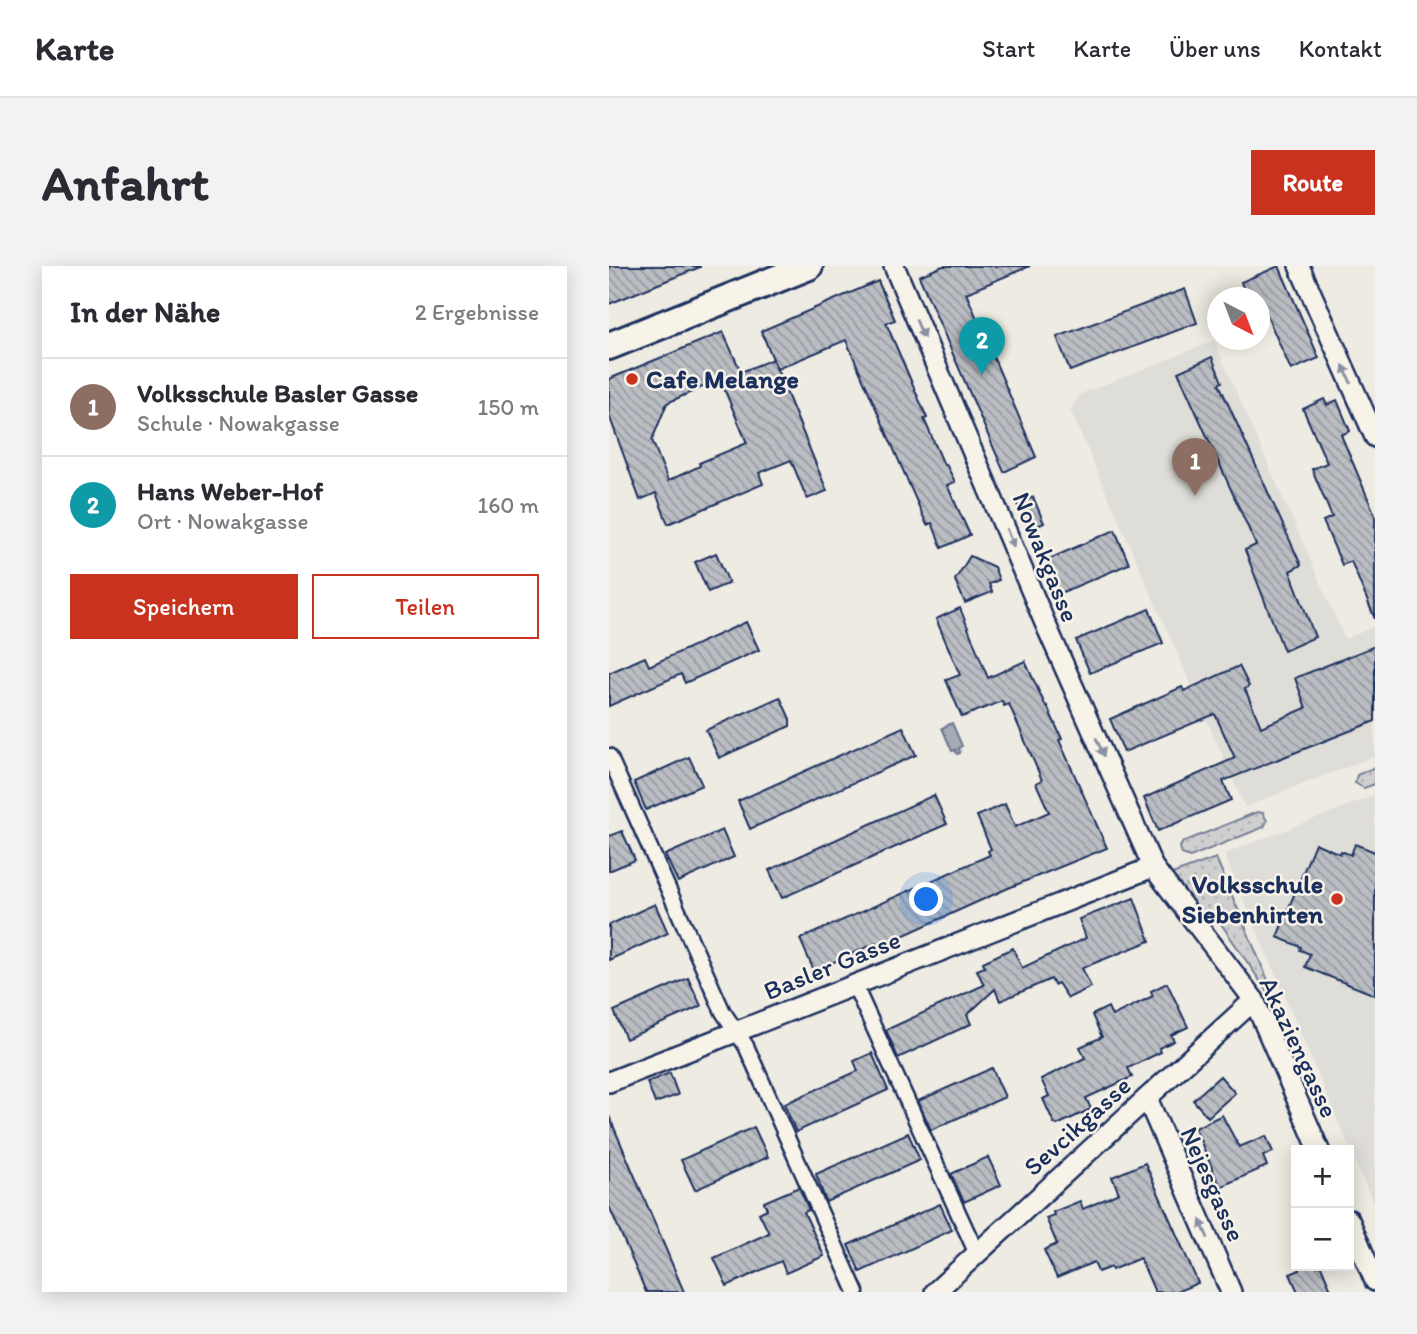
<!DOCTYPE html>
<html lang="de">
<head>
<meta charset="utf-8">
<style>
  body { margin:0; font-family:Itim,sans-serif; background:#f2f2f3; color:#2b2b33 }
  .controls { position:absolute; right:21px; bottom:21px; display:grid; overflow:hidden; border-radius:0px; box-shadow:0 4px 18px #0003 }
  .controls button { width:63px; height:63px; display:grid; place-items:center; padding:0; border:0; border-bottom:2px solid #e1e1e2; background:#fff; color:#2b2b33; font:35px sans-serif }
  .compass { position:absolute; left:598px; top:21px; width:63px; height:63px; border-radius:50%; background:#fff; box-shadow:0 4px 18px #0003; rotate:138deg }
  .you { position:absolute; left:318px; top:634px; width:24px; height:24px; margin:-18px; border:5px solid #fff; border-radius:50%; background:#1a73e8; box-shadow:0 0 0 10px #1a73e833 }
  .badge { display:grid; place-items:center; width:46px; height:46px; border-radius:50%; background:#c8321e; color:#fff; font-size:23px; font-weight:700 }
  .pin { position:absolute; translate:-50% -58px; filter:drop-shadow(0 2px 4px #0008) }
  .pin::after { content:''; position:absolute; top:37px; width:24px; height:21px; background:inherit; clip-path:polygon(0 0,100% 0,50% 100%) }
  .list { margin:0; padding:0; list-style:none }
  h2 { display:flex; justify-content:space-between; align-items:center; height:91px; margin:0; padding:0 28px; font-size:30px }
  h2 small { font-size:23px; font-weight:400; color:#7c7c81 }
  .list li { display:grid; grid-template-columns:46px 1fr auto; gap:21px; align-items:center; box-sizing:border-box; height:98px; padding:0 28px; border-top:2px solid #e1e1e2 }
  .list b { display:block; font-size:26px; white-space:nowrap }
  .list p { margin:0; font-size:23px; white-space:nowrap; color:#7c7c81 }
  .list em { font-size:23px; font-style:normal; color:#7c7c81 }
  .actions { display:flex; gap:14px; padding:21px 28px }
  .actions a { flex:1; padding:16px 0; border:2px solid #c8321e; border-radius:0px; text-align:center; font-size:24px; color:#c8321e }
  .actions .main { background:#c8321e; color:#fff }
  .map { position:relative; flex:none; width:766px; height:1026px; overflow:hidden; border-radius:0px }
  header { display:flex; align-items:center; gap:42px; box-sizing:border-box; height:98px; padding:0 35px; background:#fff; border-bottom:2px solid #e1e1e2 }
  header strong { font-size:33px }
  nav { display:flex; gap:38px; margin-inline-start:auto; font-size:24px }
  .intro { display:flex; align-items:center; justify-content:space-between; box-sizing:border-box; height:168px; padding:0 42px }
  h1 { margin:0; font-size:49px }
  .button { padding:18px 32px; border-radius:0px; background:#c8321e; color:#fff; font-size:24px; font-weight:700 }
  main { display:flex; gap:42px; padding:0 42px }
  aside { flex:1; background:#fff; border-radius:0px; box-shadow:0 4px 18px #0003 }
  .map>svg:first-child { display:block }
  .built { fill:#deddd8 }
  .grass { fill:url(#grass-dots); stroke:#757f96; stroke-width:2 }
  .water { fill:url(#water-ripples); stroke:#6e7992; stroke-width:2 }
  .building { fill:url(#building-back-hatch); stroke:#1b2f5e; stroke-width:2; fill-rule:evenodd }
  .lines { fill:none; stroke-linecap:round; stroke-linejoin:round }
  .pedestrian-casing { stroke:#1b2f5e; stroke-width:19 }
  .minor-casing { stroke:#1b2f5e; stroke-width:24 }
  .secondary-casing { stroke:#1b2f5e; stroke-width:32 }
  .pedestrian { stroke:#f7f3e8; stroke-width:14 }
  .minor { stroke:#f7f3e8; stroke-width:19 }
  .secondary { stroke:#f7f3e8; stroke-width:26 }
  .oneway { fill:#8991a3 }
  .poi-dot { fill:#c8321e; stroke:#f7f3e8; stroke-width:2.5 }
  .labels { text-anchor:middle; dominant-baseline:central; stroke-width:5; stroke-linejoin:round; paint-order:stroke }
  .poi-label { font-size:26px; font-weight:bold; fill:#1b2f5e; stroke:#f7f3e8; text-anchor:start }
  .street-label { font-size:26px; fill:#1b2f5e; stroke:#f7f3e8 }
</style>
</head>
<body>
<header>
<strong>Karte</strong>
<nav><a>Start</a><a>Karte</a><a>Über uns</a><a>Kontakt</a></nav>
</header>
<div class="intro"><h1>Anfahrt</h1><a class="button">Route</a></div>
<main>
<aside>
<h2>In der Nähe<small>2 Ergebnisse</small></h2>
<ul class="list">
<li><span class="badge" style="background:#8d6e63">1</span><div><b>Volksschule Basler Gasse</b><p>Schule · Nowakgasse</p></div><em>150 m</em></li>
<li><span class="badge" style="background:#0f9aa8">2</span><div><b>Hans Weber-Hof</b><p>Ort · Nowakgasse</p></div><em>160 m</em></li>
</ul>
<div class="actions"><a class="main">Speichern</a><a>Teilen</a></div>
</aside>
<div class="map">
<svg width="766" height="1026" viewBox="0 0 766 1026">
  <defs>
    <pattern id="grass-dots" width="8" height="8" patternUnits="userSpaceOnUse" patternTransform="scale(1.75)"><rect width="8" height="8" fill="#cfcfcf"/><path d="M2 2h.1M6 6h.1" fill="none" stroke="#b1b2b4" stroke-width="1.8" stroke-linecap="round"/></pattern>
    <pattern id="water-ripples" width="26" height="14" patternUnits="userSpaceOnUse" patternTransform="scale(1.75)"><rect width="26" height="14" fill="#a6abb5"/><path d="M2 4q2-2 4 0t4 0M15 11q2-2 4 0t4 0" fill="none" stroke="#868c96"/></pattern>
    <pattern id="building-back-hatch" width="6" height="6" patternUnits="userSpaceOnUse" patternTransform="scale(1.75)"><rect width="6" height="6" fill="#babdc2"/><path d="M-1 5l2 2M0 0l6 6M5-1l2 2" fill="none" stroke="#969aa1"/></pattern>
  </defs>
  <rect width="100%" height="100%" fill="#eeebe2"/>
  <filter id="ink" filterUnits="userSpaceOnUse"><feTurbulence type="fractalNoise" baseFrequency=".0143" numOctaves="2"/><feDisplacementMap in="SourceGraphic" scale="14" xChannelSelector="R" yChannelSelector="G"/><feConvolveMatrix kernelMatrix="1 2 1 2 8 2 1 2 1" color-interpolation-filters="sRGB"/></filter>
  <g filter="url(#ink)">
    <!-- built -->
    <g class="built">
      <path d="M605 75 736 373 766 360V490L636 541 461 144 472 128Z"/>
      <path d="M766 529V942L615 588Z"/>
    </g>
    <!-- grass -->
    <g class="grass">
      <path d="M766 501V518L755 522 746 517 748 509Z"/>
      <path d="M648 546 654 547 658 555 655 561 581 591 573 588 571 581 574 576Z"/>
      <path d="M607 592 661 719 658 725 608 652 594 650 563 608Z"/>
    </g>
    <!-- water -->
    <path class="water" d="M343 457 353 480 350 482 351 487 348 488 346 484 343 485 333 462Z"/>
    <!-- building -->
    <g class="building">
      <path d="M0 0H91V1L0 38Z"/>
      <path d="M334 0H421L357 27 427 191 395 206 310 10Z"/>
      <path d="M670 0 710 92 682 104 650 32H638L632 16Z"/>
      <path d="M269 15 286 54 277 57 318 152 315 153 335 199 337 198 346 216 338 219 361 269 333 282 323 257 318 259 237 74 168 103 164 94 218 225 198 233 182 194 150 207 154 218 59 258 47 227 31 234 0 149V113L114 66 132 106 164 93 152 65ZM111 113 138 177 90 197 91 200 59 215 43 174 58 137Z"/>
      <path d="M576 23 588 57 461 105 448 71Z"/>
      <path d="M603 91 613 116 610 118 692 299 681 305 706 371 675 385 636 284 647 279 569 106Z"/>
      <path d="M715 133 718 139 728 134 741 165 732 169 766 249V353L742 295 733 299 714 255 723 251 703 203 718 197 694 143Z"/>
      <path d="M424 231 435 257 420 264 408 238Z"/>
      <path d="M506 264 520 298 447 329 433 296Z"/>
      <path d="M107 287 120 317 99 326 86 296Z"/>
      <path d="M361 290 385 301 390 314 380 318 383 326 356 337 346 314Z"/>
      <path d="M351 342 379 412 416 395 437 441 438 440 453 473 450 474 498 582 397 623 269 681 267 677 205 705 191 673 381 589 379 585 382 583 368 550 396 538 406 561 440 546 427 517 433 514 400 438 395 440 393 435 353 451 337 414 351 409 327 353Z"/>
      <path d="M540 343 554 377 481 407 467 374Z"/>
      <path d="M137 356 150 384 76 417 72 408 0 440V407L36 391 40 400Z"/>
      <path d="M766 380V455L614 515 622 534 549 565 535 532 626 492 606 448 515 486 501 453 573 421 575 425 630 400 640 420 636 423 652 461 697 442 686 412Z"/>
      <path d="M171 431 181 453V460L110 492 97 464Z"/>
      <path d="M294 461 307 489 141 563 129 535Z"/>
      <path d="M80 491 93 519 37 544 25 516Z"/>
      <path d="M325 529 338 558 173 632 160 604Z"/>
      <path d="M113 564 125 591 69 616 56 589Z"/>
      <path d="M13 565 26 594 0 605V570Z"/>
      <path d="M706 577 731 588 732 585 742 589 746 578 766 586V729L696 701 701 688 691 684 692 681 668 671Z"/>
      <path d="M525 632 541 675 473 702 482 721 459 732 449 717 445 719 442 713 391 735 386 723 358 749 362 758 289 792 277 764 375 719 368 704 376 701 374 696 404 682 413 702 477 672 470 653Z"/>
      <path d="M46 638 59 667 0 694V659Z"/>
      <path d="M79 712 92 740 17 773 5 745Z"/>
      <path d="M558 717 579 761 562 769 565 775 550 782 552 786 519 802 523 811 477 832 482 843 448 859 445 857 434 833 440 830 432 813 476 792 471 781 493 771 483 749 499 741 503 750 544 730 542 725Z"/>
      <path d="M263 787 279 824 187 866 175 838 249 805 245 795Z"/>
      <path d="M383 802 396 831 322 864 309 835Z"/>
      <path d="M61 807 69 829 46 837 38 816Z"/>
      <path d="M611 810 626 827 599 851 584 834Z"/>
      <path d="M613 849 630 881 657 870 664 886 654 890 658 900 611 921 586 862Z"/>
      <path d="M0 850 47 960 75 1026H37L0 940Z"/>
      <path d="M145 861 159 891 86 924 72 894Z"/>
      <path d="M299 867 311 894 217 936 207 908Z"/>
      <path d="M379 891 392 919 355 936 342 908Z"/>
      <path d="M536 897 589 1017 567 1026H546L531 992 503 1004 502 1001 489 1006 485 996 448 1012 435 984 448 978 437 952 445 949 444 946 471 935 474 943 510 927 503 911Z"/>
      <path d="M190 921 200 944 195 946 215 990 177 1007 172 995 118 1020 105 992 160 967 150 947 158 943 155 936Z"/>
      <path d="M331 938 343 964 251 1006 239 979Z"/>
      <path d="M689 1000H712L723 1026H689L681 1008 691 1004Z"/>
    </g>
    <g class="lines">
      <!-- pedestrian casing -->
      <g class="pedestrian-casing">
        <g id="pedestrian">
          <path d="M0 490 114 746 137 780 247 1026"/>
          <path d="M245 718 368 988"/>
        </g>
      </g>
      <!-- minor casing -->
      <g class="minor-casing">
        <g id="minor">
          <path d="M285 0 436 357 544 601 645 734 710 884"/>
          <path d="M690 0 766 171"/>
          <path d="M0 816 544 601"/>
          <path d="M538 832 622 1026"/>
          <path d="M740 954 766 1015"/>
          <path d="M326 1026 645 734"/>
        </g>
      </g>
      <!-- secondary casing -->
      <g class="secondary-casing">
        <path id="secondary" d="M0 80 200 0"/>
      </g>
      <!-- pedestrian -->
      <use href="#pedestrian" class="pedestrian"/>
      <!-- minor -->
      <use href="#minor" class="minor"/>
      <!-- secondary -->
      <use href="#secondary" class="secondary"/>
    </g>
    <!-- one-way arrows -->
    <defs><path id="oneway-solid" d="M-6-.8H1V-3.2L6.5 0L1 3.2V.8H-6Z" transform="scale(1.75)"/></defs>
    <g class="oneway">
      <use href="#oneway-solid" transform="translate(311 63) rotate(66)"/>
      <use href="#oneway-solid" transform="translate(738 108) rotate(-114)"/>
      <use href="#oneway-solid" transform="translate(401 272) rotate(68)"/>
      <use href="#oneway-solid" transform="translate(491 481) rotate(66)"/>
      <use href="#oneway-solid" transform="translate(595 963) rotate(-114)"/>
    </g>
  </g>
  <!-- markers -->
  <g class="poi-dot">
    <circle cx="23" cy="113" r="7"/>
    <circle cx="728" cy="633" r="7"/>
  </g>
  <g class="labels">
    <!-- poi labels -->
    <g class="poi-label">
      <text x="37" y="113">Cafe Melange</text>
      <text x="714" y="618" text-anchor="end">Volksschule<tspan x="714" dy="30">Siebenhirten</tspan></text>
    </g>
    <!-- street labels -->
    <g class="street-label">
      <text transform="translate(437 291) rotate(68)">Nowakgasse</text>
      <text transform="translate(223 699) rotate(-22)">Basler Gasse</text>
      <text transform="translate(690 781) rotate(65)">Akaziengasse</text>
      <text transform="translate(468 860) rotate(-42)">Sevcikgasse</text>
      <text transform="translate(604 918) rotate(66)">Nejesgasse</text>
    </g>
  </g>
</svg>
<div class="controls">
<button>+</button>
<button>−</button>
</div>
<svg class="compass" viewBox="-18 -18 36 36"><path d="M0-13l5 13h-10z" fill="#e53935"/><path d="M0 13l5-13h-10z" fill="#7c7c81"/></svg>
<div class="you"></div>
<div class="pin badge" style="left:586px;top:230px;background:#8d6e63">1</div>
<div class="pin badge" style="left:373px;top:109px;background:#0f9aa8">2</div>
</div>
</main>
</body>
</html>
